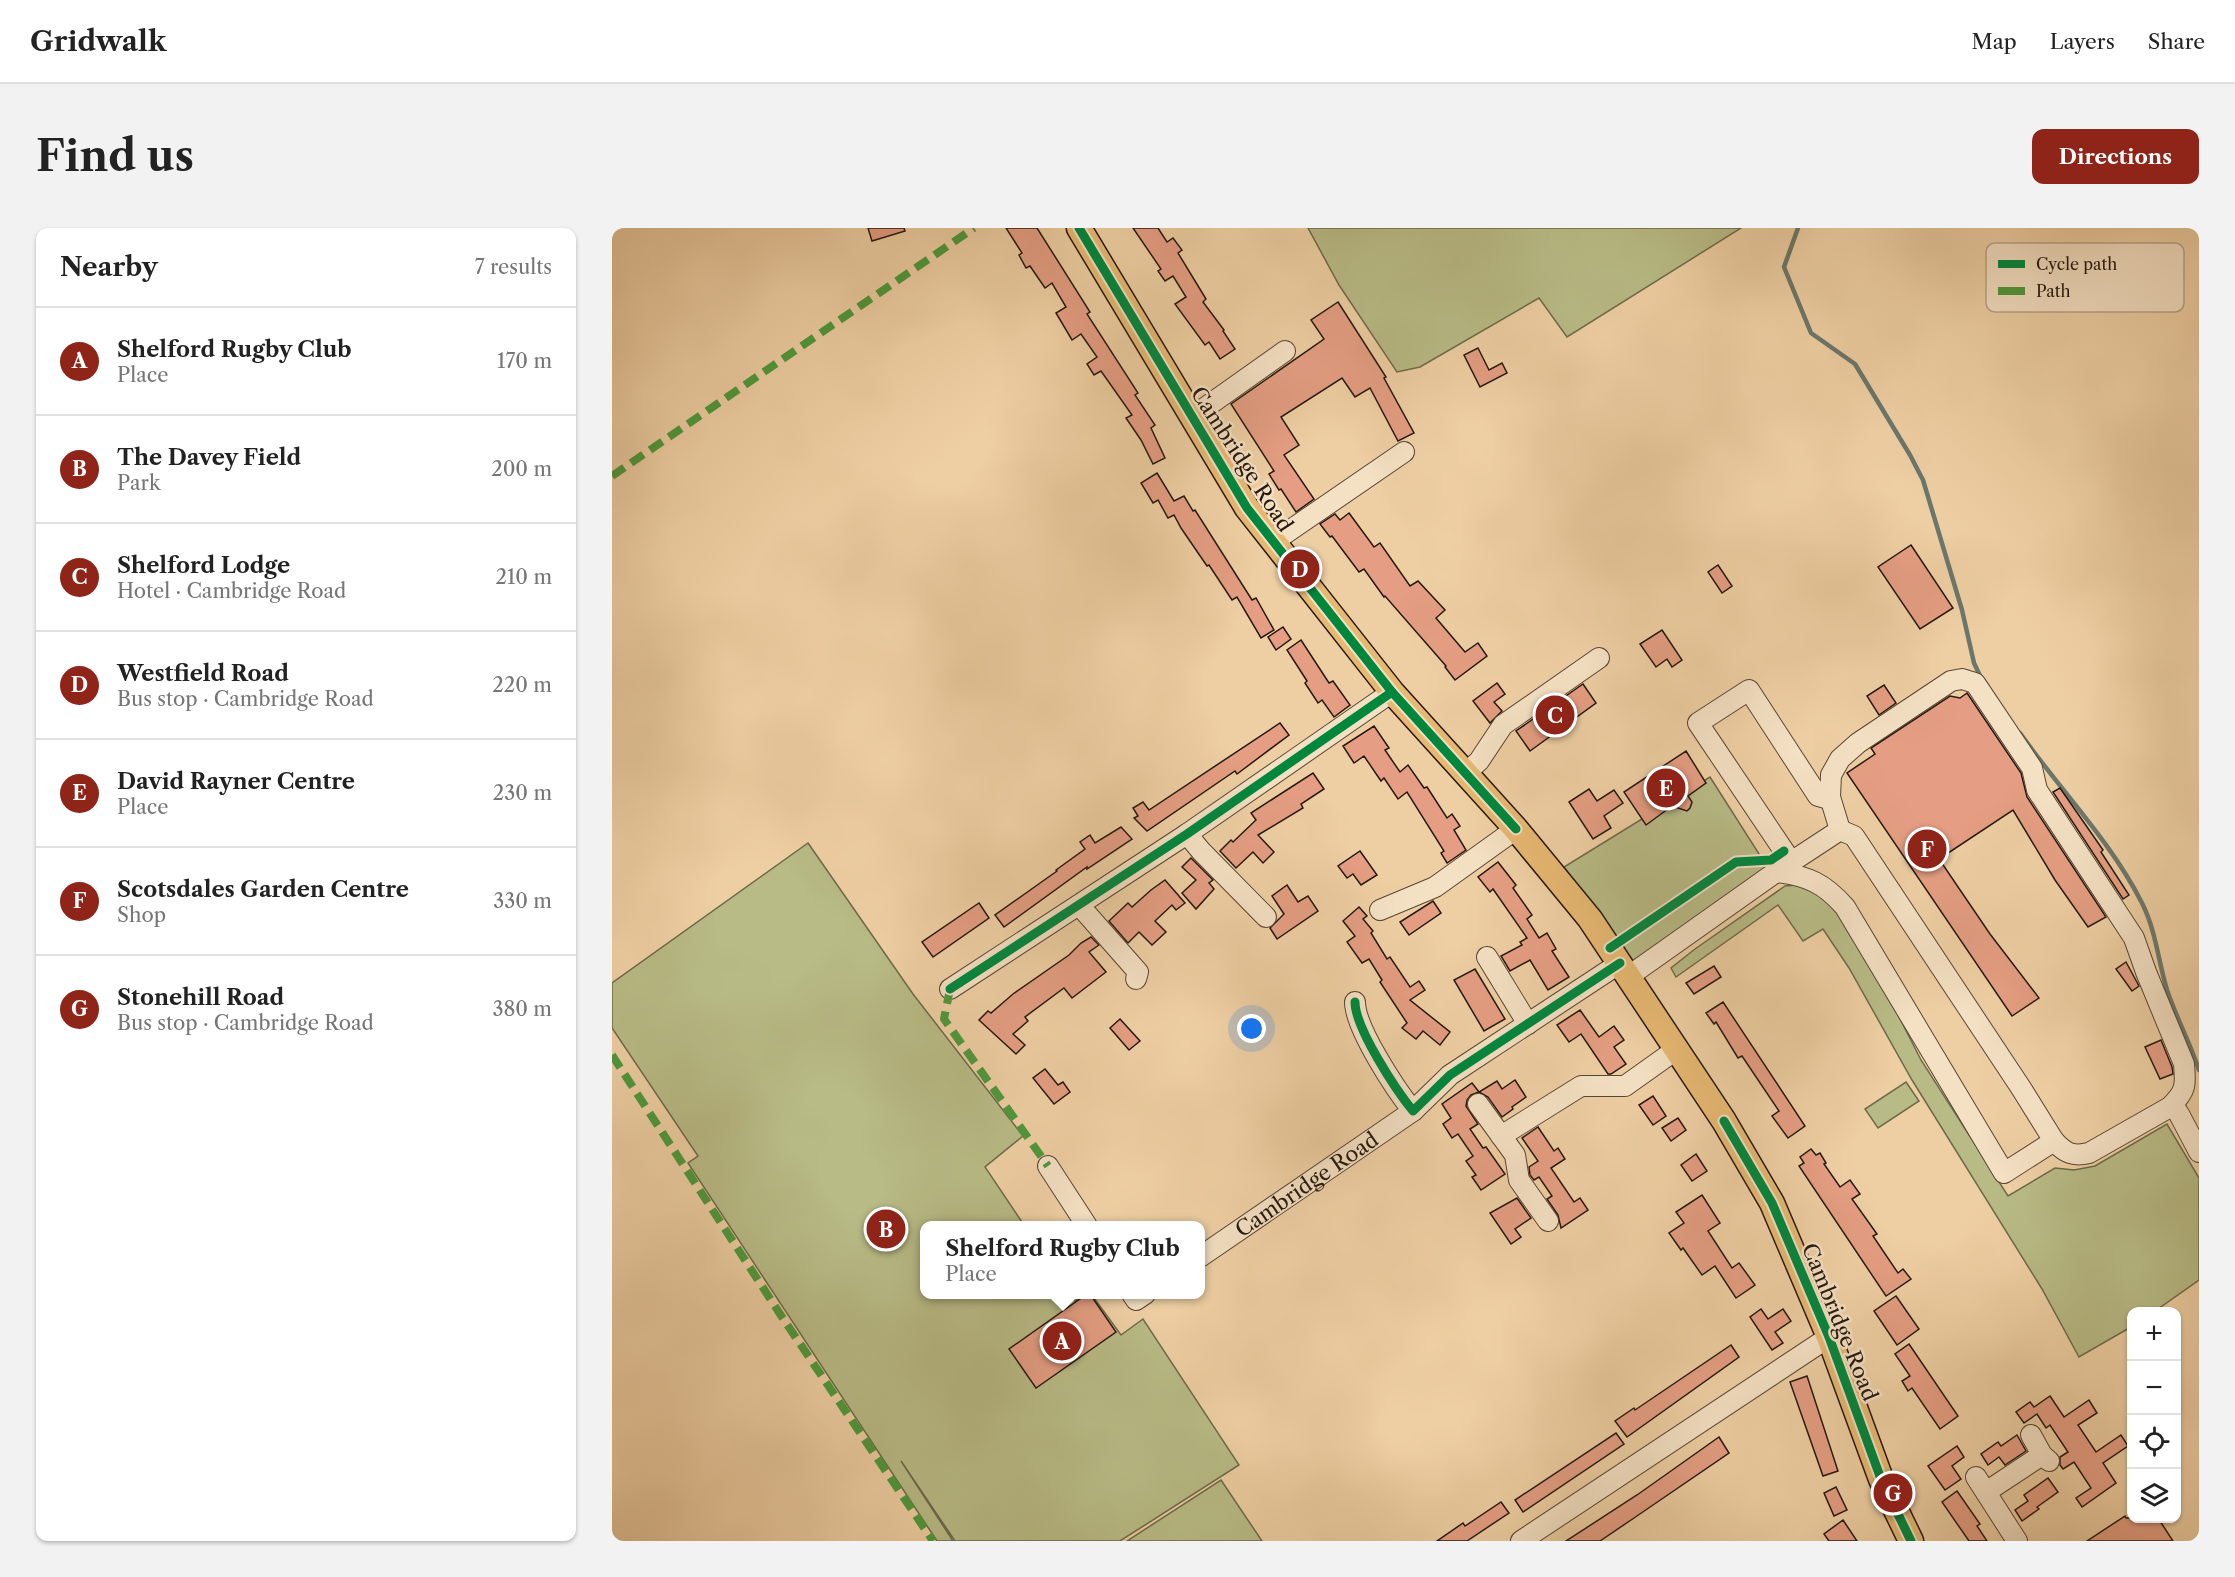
<!DOCTYPE html>
<html lang="en">
<head>
<meta charset="utf-8">
<style>
  body { margin:0; font-family:"Libre Caslon Text",serif; background:#f2f2f2; color:#222 }
  .controls { position:absolute; right:18px; bottom:18px; display:grid; overflow:hidden; border-radius:12px; box-shadow:0 2px 4px #0004 }
  .controls button { width:54px; height:54px; display:grid; place-items:center; padding:0; border:0; border-bottom:2px solid #e0e0e0; background:#fff; color:#222; font:30px sans-serif }
  .you { position:absolute; left:640px; top:801px; width:21px; height:21px; margin:-15px; border:4px solid #fff; border-radius:50%; background:#1a73e8; box-shadow:0 0 0 9px #1a73e833 }
  .badge { display:grid; place-items:center; width:39px; height:39px; border-radius:50%; background:#8f2418; color:#fff; font-size:20px; font-weight:700 }
  .pin { position:absolute; translate:-50% -50%; border:3px solid #fff; box-shadow:0 2px 6px #0006 }
  .popup { position:absolute; left:308px; top:993px; width:285px; height:78px; box-sizing:border-box; display:grid; place-content:center; border-radius:12px; background:#fff; filter:drop-shadow(0 2px 4px #0005); font-size:20px; white-space:nowrap; color:#767676 }
  .popup b { font-size:22px; color:#222 }
  .popup::after { content:''; position:absolute; left:50%; top:100%; margin-left:-12px; border:12px solid transparent; border-top-color:#fff }
  .list { margin:0; padding:0; list-style:none }
  h2 { display:flex; justify-content:space-between; align-items:center; height:78px; margin:0; padding:0 24px; font-size:26px }
  h2 small { font-size:20px; font-weight:400; color:#767676 }
  .list li { display:grid; grid-template-columns:39px 1fr auto; gap:18px; align-items:center; box-sizing:border-box; height:108px; padding:0 24px; border-top:2px solid #e0e0e0 }
  .list b { display:block; font-size:22px; white-space:nowrap }
  .list p { margin:0; font-size:20px; white-space:nowrap; color:#767676 }
  .list em { font-size:20px; font-style:normal; color:#767676 }
  .icon { flex:none; width:33px; height:33px; fill:none; stroke:currentColor; stroke-width:2; stroke-linecap:round; stroke-linejoin:round }
  .map { position:relative; flex:none; width:1587px; height:1313px; overflow:hidden; border-radius:12px }
  header { display:flex; align-items:center; gap:36px; box-sizing:border-box; height:84px; padding:0 30px; background:#fff; border-bottom:2px solid #e0e0e0 }
  header strong { font-size:28px }
  nav { display:flex; gap:33px; margin-inline-start:auto; font-size:21px }
  .intro { display:flex; align-items:center; justify-content:space-between; box-sizing:border-box; height:144px; padding:0 36px }
  h1 { margin:0; font-size:42px }
  .button { padding:15px 27px; border-radius:12px; background:#8f2418; color:#fff; font-size:21px; font-weight:700 }
  main { display:flex; gap:36px; padding:0 36px }
  aside { flex:1; background:#fff; border-radius:12px; box-shadow:0 2px 4px #0004 }
  .map>svg:first-child { display:block }
  .green { fill:#b8bb86; stroke:#6e6a4a; stroke-width:1.5 }
  .lines { fill:none; stroke-linecap:round; stroke-linejoin:round }
  .stream { stroke:#6b776c; stroke-width:4.5 }
  .building { fill:#e59e83; stroke:#25190f; stroke-width:1.5 }
  .minor-casing { stroke:#574634; stroke-width:22 }
  .major-casing { stroke:#25190f; stroke-width:27 }
  .minor { stroke:#f4e0c3; stroke-width:20 }
  .major { stroke:#e7b872; stroke-width:24 }
  .quiet { stroke:#4e993c; stroke-width:8; stroke-dasharray:15 8; stroke-linecap:butt }
  .cycleway-casing { stroke:#f4e0c3; stroke-width:13 }
  .cycleway { stroke:#00873e; stroke-width:9 }
  .labels { text-anchor:middle; dominant-baseline:central; stroke-width:5; stroke-linejoin:round; paint-order:stroke }
  .street-label { font-size:21px; fill:#25190f; stroke:#f4e0c3 }
  .key { fill:#f4e0c3; stroke:#b6a48d; stroke-width:1.5 }
  .key-label { font-size:16px; fill:#25190f }
</style>
</head>
<body>
<header>
<strong>Gridwalk</strong>
<nav><a>Map</a><a>Layers</a><a>Share</a></nav>
</header>
<div class="intro"><h1>Find us</h1><a class="button">Directions</a></div>
<main>
<aside>
<h2>Nearby<small>7 results</small></h2>
<ul class="list">
<li><span class="badge">A</span><div><b>Shelford Rugby Club</b><p>Place</p></div><em>170 m</em></li>
<li><span class="badge">B</span><div><b>The Davey Field</b><p>Park</p></div><em>200 m</em></li>
<li><span class="badge">C</span><div><b>Shelford Lodge</b><p>Hotel · Cambridge Road</p></div><em>210 m</em></li>
<li><span class="badge">D</span><div><b>Westfield Road</b><p>Bus stop · Cambridge Road</p></div><em>220 m</em></li>
<li><span class="badge">E</span><div><b>David Rayner Centre</b><p>Place</p></div><em>230 m</em></li>
<li><span class="badge">F</span><div><b>Scotsdales Garden Centre</b><p>Shop</p></div><em>330 m</em></li>
<li><span class="badge">G</span><div><b>Stonehill Road</b><p>Bus stop · Cambridge Road</p></div><em>380 m</em></li>
</ul>
</aside>
<div class="map">
<svg width="1587" height="1313" viewBox="0 0 1587 1313">
  <rect width="100%" height="100%" fill="#eecfa3"/>
  <filter id="stains"><feTurbulence type="fractalNoise" baseFrequency=".00333" numOctaves="4"/><feColorMatrix values="0 0 0 0 .2 0 0 0 0 .09 0 0 0 0 .02 0 0 0 .5 -.17"/></filter>
  <radialGradient id="worn" r=".72"><stop offset=".6" stop-color="#630" stop-opacity="0"/><stop offset="1" stop-color="#630" stop-opacity=".3"/></radialGradient>
  <!-- green -->
  <g class="green">
    <path d="M696 0H1129L955 109 927 70 808 139 785 144 727 57Z"/>
    <path d="M1098 549 1156 640 1019 734 952 639Z"/>
    <path d="M196 615 301 766 411 908 373 939 412 997 312 998V1066H458L463 1073 472 1067H480L509 1107 531 1091 627 1237 508 1313H343L289 1233 341 1313H325L76 935 86 928 0 800V755Z"/>
    <path d="M1184 657 1212 668 1236 696 1256 728 1309 832 1396 968 1443 940 1462 942 1483 938 1555 896 1587 950V1052L1543 1083 1520 1084 1519 1099 1467 1129 1430 1061 1300 852 1237 740 1211 701 1191 713 1166 677 1064 749 1059 740 1083 721 1173 658Z"/>
    <path d="M1294 854 1307 873 1266 900 1253 881Z"/>
    <path d="M609 1252 650 1313H515Z"/>
  </g>
  <g class="lines">
    <!-- stream -->
    <g class="stream">
      <path d="M1186 0 1172 39 1199 105 1243 136 1298 227 1311 252 1350 382 1362 435 1370 452"/>
      <path d="M1408 505C1448 562 1498 612 1530 675 1544 703 1546 732 1555 762 1564 789 1578 815 1587 842"/>
    </g>
  </g>
  <!-- building -->
  <g class="building">
    <path d="M256 0H292L293 3 260 13Z"/>
    <path d="M394 0H425L478 84 475 86 526 165 523 167 543 197 539 200 553 230 541 236 529 212 514 190 520 187 489 143 482 147 475 136 485 129 469 106 460 112 444 85 454 79 440 55 433 60 418 38 414 40 407 27 410 25Z"/>
    <path d="M521 0H546L555 14 561 10 570 22 566 25 594 71 591 74 612 102 611 103 623 121 608 131 597 114 593 117 563 76 574 69 561 48 553 53 546 43 549 41Z"/>
    <path d="M726 74 774 149 772 150 802 205 786 213 758 160 743 169 730 150 669 189 687 217 672 227 702 271 684 284 669 261 667 262 657 246 662 243 619 176 712 111 699 92Z"/>
    <path d="M866 120 877 142 890 135 895 145 868 159 852 127Z"/>
    <path d="M545 245 562 273 572 268 581 283 583 282 640 372 644 370 662 402 649 410 625 369 620 372 597 337 595 338 569 300 562 287 556 290 546 272 541 275 529 255Z"/>
    <path d="M737 285 762 319 768 315 798 358 806 353 833 382 824 390 853 424 866 415 875 428 843 452 833 439 834 438 773 368 772 369 752 341 747 344 720 308 718 309 708 296 723 286 728 292Z"/>
    <path d="M1299 317 1341 380 1308 401 1266 339Z"/>
    <path d="M1106 337 1120 358 1110 365 1096 344Z"/>
    <path d="M671 399 679 411 664 422 656 409Z"/>
    <path d="M1050 402 1070 432 1060 439 1055 431 1044 439 1028 416Z"/>
    <path d="M689 412 717 455 721 453 738 477 722 489 710 472 706 475 693 455 695 453 675 422Z"/>
    <path d="M885 455 893 466 882 474 890 483 878 495 861 473Z"/>
    <path d="M971 456 984 475 918 523 904 503Z"/>
    <path d="M1272 457 1284 475 1267 487 1255 468Z"/>
    <path d="M1355 465 1409 545 1415 569 1494 689 1476 699 1443 652 1401 582 1327 631 1378 706 1427 770 1400 788 1235 545 1263 526 1259 520 1338 468 1348 470Z"/>
    <path d="M668 495 677 507 625 546 623 543 535 603 522 590 526 588 521 580 531 574 537 582Z"/>
    <path d="M762 498 777 520 773 522 788 544 796 537 812 560 815 559 835 590 840 586 848 598 842 602 854 622 835 635 829 625 832 623 795 564 786 571 772 550 769 553 752 528 742 535 731 518Z"/>
    <path d="M1074 523 1094 555 1076 568 1080 574 1078 580 1075 583 1060 578 1034 597 1012 564Z"/>
    <path d="M701 545 712 561 689 576 691 580 646 607 662 624 651 635 641 624 624 640 608 623 619 612 621 614 644 592 639 585Z"/>
    <path d="M1448 560 1491 622 1489 624 1517 667 1511 671 1441 564Z"/>
    <path d="M977 561 985 573 1002 562 1011 575 992 588 999 600 981 611 957 574Z"/>
    <path d="M509 599 520 611 475 641V639L392 699 383 687 445 643 444 642 473 621 468 614 478 607 483 615Z"/>
    <path d="M748 623 765 647 749 657 741 646 735 650 726 638Z"/>
    <path d="M579 630 601 652 597 655 602 661 584 681 570 665 584 652 570 639Z"/>
    <path d="M886 634 904 657 901 660 920 687 915 691 927 710 935 705 944 721 940 723 957 749 936 762 918 732 898 743 889 728 910 717 908 714 915 710 881 661 878 664 866 649Z"/>
    <path d="M553 652 573 675 564 682 560 677 543 693 554 704 540 717 527 704 516 715 497 693 516 675 520 679 539 662Z"/>
    <path d="M675 657 686 674 696 668 706 683 665 711 658 700 672 686 660 668Z"/>
    <path d="M821 673 829 685 797 707 788 694Z"/>
    <path d="M367 675 377 690 321 729 310 714Z"/>
    <path d="M747 679 755 688 751 691 761 703 759 705 775 731 778 729 798 759 807 753 813 762 798 772 838 804 828 817 811 803 804 811 790 800 795 795 768 754 770 752 757 731 750 735 735 714 743 708 731 693Z"/>
    <path d="M479 709 487 717 477 724 494 744 460 770 452 760 413 789 416 793 401 806 413 817 404 826 367 792 376 783 379 785 401 766 457 727 469 715Z"/>
    <path d="M1514 734 1527 758 1520 763 1504 741Z"/>
    <path d="M1102 738 1109 749 1082 766 1074 755Z"/>
    <path d="M863 741 893 791 872 803 842 752Z"/>
    <path d="M1111 774 1193 898 1176 910 1160 888 1167 883 1130 828 1126 830 1104 794 1102 796 1094 785Z"/>
    <path d="M968 782 987 809 1002 798 1012 812 1002 819 1014 836 999 846H996L969 806 957 814 945 797Z"/>
    <path d="M508 791 528 813 517 822 498 800Z"/>
    <path d="M1549 812 1560 839 1561 846 1548 851 1533 819Z"/>
    <path d="M433 841 446 857 451 854 458 864 442 876 421 850Z"/>
    <path d="M903 852 914 869 900 879 901 881 890 889 876 869 867 864 885 853 890 861Z"/>
    <path d="M860 855 867 864 859 867 855 872 854 878 866 896 858 901 871 920 874 919 893 946 869 962 860 949 864 947 854 933 861 928 846 906 840 910 831 896 839 890 830 876Z"/>
    <path d="M1041 868 1054 888 1041 897 1027 877Z"/>
    <path d="M1066 890 1074 902 1059 913 1050 900Z"/>
    <path d="M926 899 942 923 946 920 953 931 939 940 962 974 968 970 976 982 949 1000 946 987 935 971 940 968 927 949 922 952 918 947 917 939 926 933 910 910Z"/>
    <path d="M1199 921 1204 927 1208 925 1214 935 1212 936 1228 959 1238 952 1248 966 1240 971 1265 1006 1261 1008 1286 1045 1291 1041 1299 1051 1274 1068 1187 938 1192 935 1188 929Z"/>
    <path d="M1084 926 1095 943 1080 953 1069 937Z"/>
    <path d="M1090 967 1108 995 1096 1003 1120 1040 1127 1035 1143 1057 1124 1070 1103 1038 1090 1047 1071 1020 1069 1022 1057 1005 1072 995 1064 984Z"/>
    <path d="M905 970 919 990 903 1001 909 1009 899 1016 878 985Z"/>
    <path d="M475 1066H478L504 1104 424 1160 397 1121Z"/>
    <path d="M1284 1068 1307 1101 1285 1117 1262 1083Z"/>
    <path d="M1149 1081 1156 1091 1171 1081 1179 1093 1163 1104 1171 1115 1160 1122 1138 1089Z"/>
    <path d="M1297 1116 1346 1188 1328 1201 1300 1160 1296 1163 1290 1153 1298 1148 1283 1126Z"/>
    <path d="M1119 1117 1127 1129 1015 1209 1003 1193 1022 1180 1023 1182Z"/>
    <path d="M1195 1148 1226 1243 1211 1248 1178 1154Z"/>
    <path d="M1438 1168 1452 1189 1477 1172 1485 1185 1466 1197 1484 1224 1509 1207 1516 1218 1491 1235 1504 1255 1470 1279 1464 1270 1479 1260 1462 1234 1451 1241 1448 1237V1229L1456 1224 1438 1197 1434 1200 1425 1186 1412 1195 1404 1184 1418 1174 1422 1179Z"/>
    <path d="M1004 1205 1012 1216 911 1284 903 1272Z"/>
    <path d="M1405 1207 1414 1223 1393 1237 1387 1229 1376 1237 1369 1226 1386 1214 1389 1218Z"/>
    <path d="M1107 1209 1117 1225 1022 1290 988 1313H954L1025 1267Z"/>
    <path d="M1345 1218 1352 1229 1340 1238 1349 1251 1333 1262 1316 1238Z"/>
    <path d="M1436 1250 1446 1264 1425 1279 1427 1281 1410 1293 1403 1282 1416 1273 1412 1267Z"/>
    <path d="M1224 1259 1235 1282 1222 1288 1212 1265Z"/>
    <path d="M1345 1263 1368 1296 1365 1298 1375 1313H1357L1330 1274Z"/>
    <path d="M889 1274 897 1285 855 1313H825L851 1295 853 1298Z"/>
    <path d="M1513 1288 1514 1290H1546L1561 1313H1475Z"/>
    <path d="M1231 1292 1245 1313H1217L1212 1306Z"/>
  </g>
  <g class="lines">
    <!-- minor casing -->
    <g class="minor-casing">
      <g id="minor">
        <path d="M580 189 673 123"/>
        <path d="M661 314 792 224"/>
        <path d="M854 545 867 533 891 497 987 430"/>
        <path d="M1228 602 1218 569 1219 547 1228 531 1246 515 1339 453 1350 451 1363 455 1420 540 1425 562 1522 710 1534 744 1572 836C1574 858 1574 863 1558 879"/>
        <path d="M575 606 589 623 654 689"/>
        <path d="M1180 635 1086 495 1137 462 1206 568 1213 570 1218 569"/>
        <path d="M1164 644C1196 648 1212 655 1233 679L1392 945 1442 913 1409 860 1242 608 1228 602"/>
        <path d="M467 677 526 744 524 751"/>
        <path d="M768 682 823 659 904 601"/>
        <path d="M875 729 916 796"/>
        <path d="M1017 748 1164 644 1228 602"/>
        <path d="M338 761 575 606 780 464"/>
        <path d="M743 774C743 800 784 862 801 883"/>
        <path d="M866 876 903 927 907 952 936 993"/>
        <path d="M889 908 969 858H1013L1065 821"/>
        <path d="M1442 913C1453 925 1461 929 1477 925L1558 879 1563 880 1567 886 1587 924"/>
        <path d="M436 938 475 998"/>
        <path id="s1" d="M588 1029 801 883 838 847 1008 735"/>
        <path d="M520 1066 524 1072 533 1066"/>
        <path d="M1419 1207 1430 1227 1437 1233"/>
        <path d="M1364 1249 1405 1313"/>
        <path d="M1374 1264 1430 1227"/>
        <path d="M909 1313 1217 1109"/>
      </g>
    </g>
    <!-- major casing -->
    <g class="major-casing">
      <path id="major" d="M467 0 635 280 780 464 904 601 978 691 1112 893 1160 975 1217 1109 1269 1251 1299 1313"/>
    </g>
    <!-- minor -->
    <use href="#minor" class="minor"/>
    <!-- major -->
    <use href="#major" class="major"/>
    <!-- quiet -->
    <g class="quiet">
      <path d="M0 248 362 0"/>
      <path d="M338 761 332 791 436 938"/>
      <path d="M0 827 170 1089 321 1313"/>
    </g>
    <!-- cycleway casing -->
    <g class="cycleway-casing">
      <g id="cycleway">
        <path d="M467 0 635 280 780 464 904 601"/>
        <path d="M998 720 1124 634 1159 632 1172 623"/>
        <path d="M338 761 575 606 780 464"/>
        <path d="M743 774C743 800 784 862 801 883L838 847 1008 735"/>
        <path d="M1112 893 1160 975 1217 1109 1269 1251 1299 1313"/>
      </g>
    </g>
    <!-- cycleway -->
    <use href="#cycleway" class="cycleway"/>
  </g>
  <g class="labels">
    <!-- street labels -->
    <g class="street-label">
      <text transform="translate(630 231) rotate(57)">Cambridge Road</text>
      <text stroke="none"><textPath href="#s1" startOffset="129">Cambridge Road</textPath></text>
      <text transform="translate(1228 1094) rotate(68)">Cambridge Road</text>
    </g>
  </g>
  <!-- legend -->
  <rect x="1374" y="15" width="198" height="69" rx="9" class="key"/>
  <rect x="1386" y="32" width="27" height="8" fill="#00873e"/>
  <rect x="1386" y="59" width="27" height="8" fill="#4e993c"/>
  <g class="key-label">
    <text x="1424" y="42">Cycle path</text>
    <text x="1424" y="69">Path</text>
  </g>
  <rect width="100%" height="100%" filter="url(#stains)"/>
  <rect width="100%" height="100%" fill="url(#worn)"/>
</svg>
<div class="controls">
<button>+</button>
<button>−</button>
<button><svg class="icon" aria-label="locate" viewBox="0 0 24 24"><circle cx="12" cy="12" r="6"/><path d="M12 2v4M12 18v4M2 12h4M18 12h4"/></svg></button>
<button><svg class="icon" aria-label="layers" viewBox="0 0 24 24"><path d="M12 4l9 5-9 5-9-5zM3 14l9 5 9-5"/></svg></button>
</div>
<div class="you"></div>
<div class="pin badge" style="left:450px;top:1113px">A</div>
<div class="popup"><b>Shelford Rugby Club</b>Place</div>
<div class="pin badge" style="left:274px;top:1001px">B</div>
<div class="pin badge" style="left:943px;top:487px">C</div>
<div class="pin badge" style="left:688px;top:341px">D</div>
<div class="pin badge" style="left:1054px;top:560px">E</div>
<div class="pin badge" style="left:1315px;top:621px">F</div>
<div class="pin badge" style="left:1281px;top:1265px">G</div>
</div>
</main>
</body>
</html>
